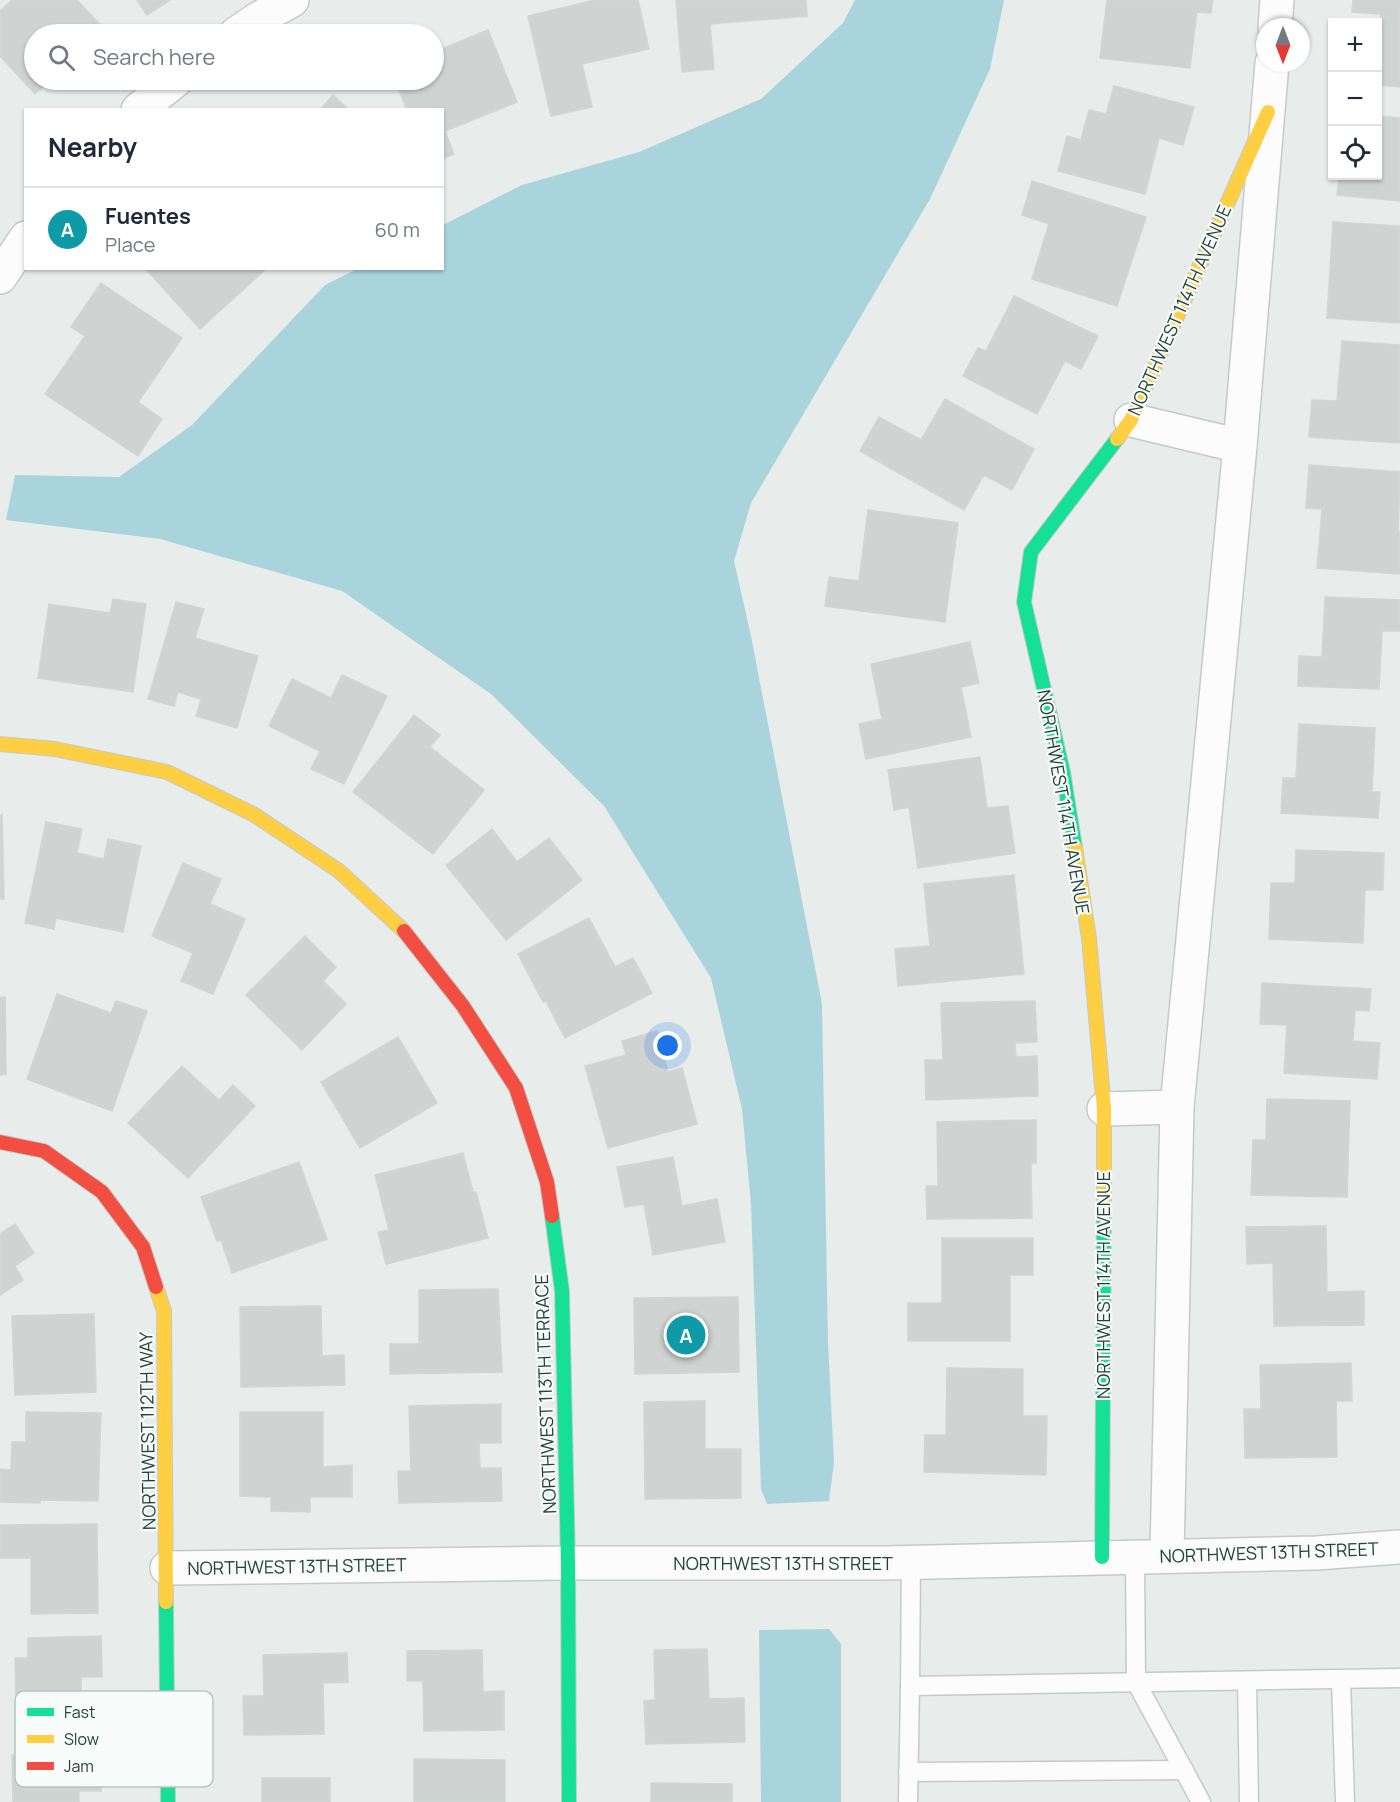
<!DOCTYPE html>
<html lang="en">
<head>
<meta charset="utf-8">
<style>
  body { margin:0; font-family:Manrope,sans-serif; background:#f6f6f7; color:#1f2937 }
  .controls { position:absolute; right:18px; top:18px; display:grid; overflow:hidden; border-radius:0px; box-shadow:0 2px 4px #0004 }
  .controls button { width:54px; height:54px; display:grid; place-items:center; padding:0; border:0; border-bottom:2px solid #e0e1e3; background:#fff; color:#1f2937; font:30px sans-serif }
  .compass { position:absolute; left:1256px; top:18px; width:54px; height:54px; border-radius:50%; background:#fff; box-shadow:0 2px 4px #0004; rotate:180deg }
  .you { position:absolute; left:668px; top:1046px; width:21px; height:21px; margin:-15px; border:4px solid #fff; border-radius:50%; background:#1a73e8; box-shadow:0 0 0 9px #1a73e833 }
  .badge { display:grid; place-items:center; width:39px; height:39px; border-radius:50%; background:#0b8043; color:#fff; font-size:20px; font-weight:700 }
  .pin { position:absolute; translate:-50% -50%; border:3px solid #fff; box-shadow:0 2px 6px #0006 }
  .list { margin:0; padding:0; list-style:none }
  h2 { display:flex; justify-content:space-between; align-items:center; height:78px; margin:0; padding:0 24px; font-size:26px }
  h2 small { font-size:20px; font-weight:400; color:#747a83 }
  .list li { display:grid; grid-template-columns:39px 1fr auto; gap:18px; align-items:center; box-sizing:border-box; height:84px; padding:0 24px; border-top:2px solid #e0e1e3 }
  .list b { display:block; font-size:22px; white-space:nowrap }
  .list p { margin:0; font-size:20px; white-space:nowrap; color:#747a83 }
  .list em { font-size:20px; font-style:normal; color:#747a83 }
  .icon { flex:none; width:33px; height:33px; fill:none; stroke:currentColor; stroke-width:2; stroke-linecap:round; stroke-linejoin:round }
  .map { position:relative; flex:none; width:1400px; height:1802px; overflow:hidden }
  .search { position:absolute; background:#fff; box-shadow:0 2px 4px #0004; left:24px; top:24px; width:420px; height:66px; display:flex; align-items:center; gap:15px; box-sizing:border-box; padding:0 21px; border-radius:33px; color:#747a83; font-size:22px }
  .panel { position:absolute; background:#fff; box-shadow:0 2px 4px #0004; left:24px; top:108px; width:420px; height:162px; border-radius:0px }
  .map>svg:first-child { display:block }
  .water { fill:#a9d4db }
  .building { fill:#cfd4d2; stroke:#d1d6d4; stroke-width:1.5 }
  .lines { fill:none; stroke-linecap:round; stroke-linejoin:round }
  .lane-casing { stroke:#c5cac8; stroke-width:21 }
  .street-casing { stroke:#c5cac8; stroke-width:36 }
  .fast-casing { stroke:#c3cbc8; stroke-width:16 }
  .slow-casing { stroke:#c3cbc8; stroke-width:16 }
  .jam-casing { stroke:#c3cbc8; stroke-width:16 }
  .lane { stroke:#fcfcfc; stroke-width:18 }
  .street { stroke:#fcfcfc; stroke-width:33 }
  .fast { stroke:#16e098; stroke-width:14 }
  .slow { stroke:#ffcf43; stroke-width:14 }
  .jam { stroke:#f24e42; stroke-width:14 }
  .labels { text-anchor:middle; dominant-baseline:central; stroke-width:4.5; stroke-linejoin:round; paint-order:stroke }
  .street-label { font-size:18px; fill:#24423a; stroke:#f7fbf9 }
  .key { fill:#f7fbf9; stroke:#b8c4c0; stroke-width:1.5 }
  .key-label { font-size:16px; fill:#24423a }
</style>
</head>
<body>
<div class="map">
<svg width="1400" height="1802" viewBox="0 0 1400 1802">
  <rect width="100%" height="100%" fill="#e8edeb"/>
  <!-- water -->
  <g class="water">
    <path d="M855 0H1004L990 69 930 199 751 503 734 561 751 636 822 1004 828 1343 834 1462 829 1501 767 1504 761 1489 751 1204 742 1109 711 978 604 806 491 694 342 591 160 539 6 520 15 475 119 477 192 425 325 285 357 269 442 268 443 225 522 185 639 152 761 99 843 23Z"/>
    <path d="M829 1629 841 1644V1802H761L759 1630Z"/>
  </g>
  <!-- building -->
  <g class="building">
    <path d="M12 0H77L109 34H34V80H51L35 94 0 56V11Z"/>
    <path d="M137 0H170L147 15Z"/>
    <path d="M595 0H638L649 49 582 64 592 107 551 116 528 16Z"/>
    <path d="M676 0H806L807 16 710 24 714 69 682 72Z"/>
    <path d="M1107 0H1213L1211 13 1197 12 1190 68 1100 58Z"/>
    <path d="M1353 0H1400V87L1378 85 1381 14 1352 12Z"/>
    <path d="M488 30 517 102 445 131 454 154 442 159V110H407L395 80H434V52Z"/>
    <path d="M1114 86 1194 107 1183 145 1159 138 1145 194 1058 171 1067 136 1081 140 1089 110 1106 114Z"/>
    <path d="M333 95 349 110H320Z"/>
    <path d="M1378 116 1400 118V201L1337 195 1339 176H1378Z"/>
    <path d="M1032 181 1146 217 1117 306 1032 279 1049 224 1022 215Z"/>
    <path d="M1333 222 1400 226V323L1327 318Z"/>
    <path d="M145 268H267L200 329Z"/>
    <path d="M101 283 182 338 138 402 162 419 138 456 45 394 85 336 71 327Z"/>
    <path d="M1014 296 1098 336 1081 369 1065 361 1037 414 963 376 978 348 986 351Z"/>
    <path d="M1342 341 1400 345V443L1309 437 1312 400 1337 401Z"/>
    <path d="M945 399 1034 449 1012 490 984 475 964 510 860 451 879 417 921 440Z"/>
    <path d="M1309 465 1400 472 1398 532H1400V574L1317 568 1322 509 1306 508Z"/>
    <path d="M868 510 958 523 945 622 825 606 829 577 859 581Z"/>
    <path d="M1325 597 1400 600V631H1382L1379 689 1298 686 1299 656 1322 657Z"/>
    <path d="M113 599 146 604 133 692 38 678 49 604 110 613Z"/>
    <path d="M176 602 204 609 195 638 258 656 237 728 196 716 201 699 178 692 174 706 148 699Z"/>
    <path d="M970 642 979 683 961 687 971 737 866 759 859 724 882 719 871 664Z"/>
    <path d="M342 675 387 696 344 784 311 769 320 751 269 726 292 679 331 698Z"/>
    <path d="M414 715 440 735 430 747 484 790 433 854 353 792Z"/>
    <path d="M1299 724 1375 728 1372 792H1380L1378 818 1281 813 1283 778H1296Z"/>
    <path d="M980 757 987 808 1008 806 1015 853 918 868 909 807 894 810 888 770Z"/>
    <path d="M2 815 4 899H0V816Z"/>
    <path d="M46 822 82 829 77 853 104 859 108 839 141 846 123 932 56 918 54 929 25 923Z"/>
    <path d="M492 829 517 862 549 838 582 880 506 940 446 865Z"/>
    <path d="M1296 850 1384 853 1383 890H1365L1363 943 1269 939 1271 883H1295Z"/>
    <path d="M183 863 221 879 210 904 245 919 213 994 181 981 193 953 152 936Z"/>
    <path d="M1014 875 1024 974 898 986 895 949 930 946 924 884Z"/>
    <path d="M589 918 615 967 633 958 652 993 565 1038 546 1001 543 1002 518 954Z"/>
    <path d="M305 936 336 967 323 981 346 1004 302 1050 246 995Z"/>
    <path d="M1262 983 1371 989 1369 1011 1355 1010 1353 1041 1380 1043 1377 1079 1284 1073 1287 1025 1260 1024Z"/>
    <path d="M57 994 111 1013 116 1001 147 1011 112 1111 27 1079Z"/>
    <path d="M0 997H5L6 1074 0 1075Z"/>
    <path d="M1035 1001 1037 1042 1015 1043 1016 1057 1037 1056 1038 1096 926 1100 925 1060H943L941 1003Z"/>
    <path d="M657 1031 668 1072 682 1068 697 1124 608 1148 585 1066 626 1055 622 1041Z"/>
    <path d="M398 1037 437 1103 360 1148 321 1082Z"/>
    <path d="M182 1066 219 1100 233 1085 255 1106 188 1178 128 1123Z"/>
    <path d="M1267 1099 1350 1101 1347 1197 1251 1195 1253 1140H1266Z"/>
    <path d="M1036 1120V1163H1031L1032 1218 927 1219 926 1186H938L937 1122Z"/>
    <path d="M463 1153 473 1192H476L488 1238 386 1264 378 1232 389 1230 375 1175Z"/>
    <path d="M673 1157 682 1206 717 1199 725 1242 653 1255 644 1204 625 1207 617 1167Z"/>
    <path d="M299 1162 327 1239 232 1273 221 1240 217 1241 201 1197Z"/>
    <path d="M15 1224 34 1253 15 1266 23 1280 0 1295V1234Z"/>
    <path d="M1326 1226 1327 1292 1364 1291V1325L1274 1326 1273 1263 1247 1264 1246 1227Z"/>
    <path d="M942 1238H1033V1275H1010V1341H908V1303H942Z"/>
    <path d="M498 1289 502 1372 390 1374V1344H419V1290Z"/>
    <path d="M738 1297 739 1372 635 1374 634 1298Z"/>
    <path d="M321 1306 322 1356 344 1355 345 1385 241 1387 240 1307Z"/>
    <path d="M94 1314 96 1392 15 1395 12 1316Z"/>
    <path d="M1351 1363 1352 1401H1336L1337 1457 1245 1458 1244 1409H1261L1260 1365Z"/>
    <path d="M947 1368 1023 1369V1416H1047L1046 1475 924 1472 925 1435H946Z"/>
    <path d="M705 1401V1449H741V1498L645 1499 644 1402Z"/>
    <path d="M501 1404V1443H479L480 1468H501L502 1501 399 1503 398 1471H411L409 1406Z"/>
    <path d="M26 1412 101 1413 98 1501 40 1500V1503L0 1502V1469L11 1470 12 1442H26Z"/>
    <path d="M240 1412H323V1467L352 1465V1497H310V1512L271 1511V1497L240 1496Z"/>
    <path d="M97 1524 98 1613 31 1614V1558H0V1525Z"/>
    <path d="M101 1636 102 1677H81L82 1730 31 1731 30 1695H16L15 1658H28V1638Z"/>
    <path d="M707 1649 709 1699 744 1698 745 1742 646 1744 644 1701 655 1700 654 1650Z"/>
    <path d="M482 1650 483 1692 504 1691V1730L424 1731 423 1681H407V1651Z"/>
    <path d="M347 1653 348 1682 323 1683 324 1734 244 1735 243 1696H264L263 1655Z"/>
    <path d="M101 1754V1791H79V1802H13L12 1755Z"/>
    <path d="M414 1759 505 1760V1802H414Z"/>
    <rect x="262" y="1778" width="68" height="24"/>
    <path d="M651 1783 732 1784V1802H651Z"/>
  </g>
  <g class="lines">
    <!-- lane casing -->
    <g class="lane-casing">
      <g id="lane">
        <path d="M1135 1556 1136 1682 1201 1802"/>
        <path d="M911 1562 910 1686 1400 1678"/>
        <path d="M1341 1680 1345 1802"/>
        <path d="M1247 1681 1249 1802"/>
        <path d="M908 1772 1184 1770"/>
        <path d="M908 1802 910 1686"/>
      </g>
    </g>
    <!-- street casing -->
    <g class="street-casing">
      <g id="street">
        <path d="M1275 27 1277 0"/>
        <path d="M236 34 258 19 292 0"/>
        <path d="M138 110 176 80"/>
        <path d="M0 277 26 238"/>
        <path d="M1131 420 1240 446"/>
        <path d="M1104 1109 1177 1107"/>
        <path d="M1167 1555 1177 1107 1240 446 1272 63"/>
        <path d="M167 1568 568 1563H886L1316 1553 1400 1547"/>
      </g>
    </g>
    <!-- fast casing -->
    <g class="fast-casing">
      <g id="fast">
        <path d="M1075 847 1063 772 1024 602 1031 552 1117 439"/>
        <path d="M552 1216 562 1291 568 1563 569 1802"/>
        <path d="M1102 1557 1104 1205"/>
        <path d="M166 1602 168 1802"/>
      </g>
    </g>
    <!-- slow casing -->
    <g class="slow-casing">
      <g id="slow">
        <path d="M1117 439 1131 420 1268 112"/>
        <path d="M0 744 55 749 167 772 253 814 339 871 404 931"/>
        <path d="M1075 847 1089 938 1104 1109V1205"/>
        <path d="M156 1287 164 1311 166 1602"/>
      </g>
    </g>
    <!-- jam casing -->
    <g class="jam-casing">
      <g id="jam">
        <path d="M404 931 463 1006 516 1088 547 1182 552 1216"/>
        <path d="M0 1142 44 1151 102 1192 143 1247 156 1287"/>
      </g>
    </g>
    <!-- lane -->
    <use href="#lane" class="lane"/>
    <!-- street -->
    <use href="#street" class="street"/>
    <!-- fast -->
    <use href="#fast" class="fast"/>
    <!-- slow -->
    <use href="#slow" class="slow"/>
    <!-- jam -->
    <use href="#jam" class="jam"/>
  </g>
  <g class="labels">
    <!-- street labels -->
    <g class="street-label">
      <text transform="translate(1179 310) rotate(-66)">NORTHWEST 114TH AVENUE</text>
      <text transform="translate(1064 802) rotate(80)">NORTHWEST 114TH AVENUE</text>
      <text transform="translate(1103 1285) rotate(-90)">NORTHWEST 114TH AVENUE</text>
      <text transform="translate(545 1394) rotate(-92)">NORTHWEST 113TH TERRACE</text>
      <text transform="translate(147 1431) rotate(-91)">NORTHWEST 112TH WAY</text>
      <text transform="translate(1269 1552) rotate(-2)">NORTHWEST 13TH STREET</text>
      <text x="783" y="1563">NORTHWEST 13TH STREET</text>
      <text transform="translate(297 1566) rotate(-1)">NORTHWEST 13TH STREET</text>
    </g>
  </g>
  <!-- legend -->
  <rect x="15" y="1691" width="198" height="96" rx="9" class="key"/>
  <rect x="27" y="1708" width="27" height="8" fill="#16e098"/>
  <rect x="27" y="1735" width="27" height="8" fill="#ffcf43"/>
  <rect x="27" y="1762" width="27" height="8" fill="#f24e42"/>
  <g class="key-label">
    <text x="64" y="1718">Fast</text>
    <text x="64" y="1745">Slow</text>
    <text x="64" y="1772">Jam</text>
  </g>
</svg>
<div class="controls">
<button>+</button>
<button>−</button>
<button><svg class="icon" aria-label="locate" viewBox="0 0 24 24"><circle cx="12" cy="12" r="6"/><path d="M12 2v4M12 18v4M2 12h4M18 12h4"/></svg></button>
</div>
<svg class="compass" viewBox="-18 -18 36 36"><path d="M0-13l5 13h-10z" fill="#e53935"/><path d="M0 13l5-13h-10z" fill="#747a83"/></svg>
<div class="you"></div>
<div class="pin badge" style="left:686px;top:1335px;background:#0f9aa8">A</div>
<div class="search"><svg class="icon" aria-label="search" viewBox="0 0 24 24"><circle cx="10" cy="10" r="6"/><path d="M15 15l6 6"/></svg>Search here</div>
<section class="panel">
<h2>Nearby<small></small></h2>
<ul class="list">
<li><span class="badge" style="background:#0f9aa8">A</span><div><b>Fuentes</b><p>Place</p></div><em>60 m</em></li>
</ul>
</section>
</div>
</body>
</html>
